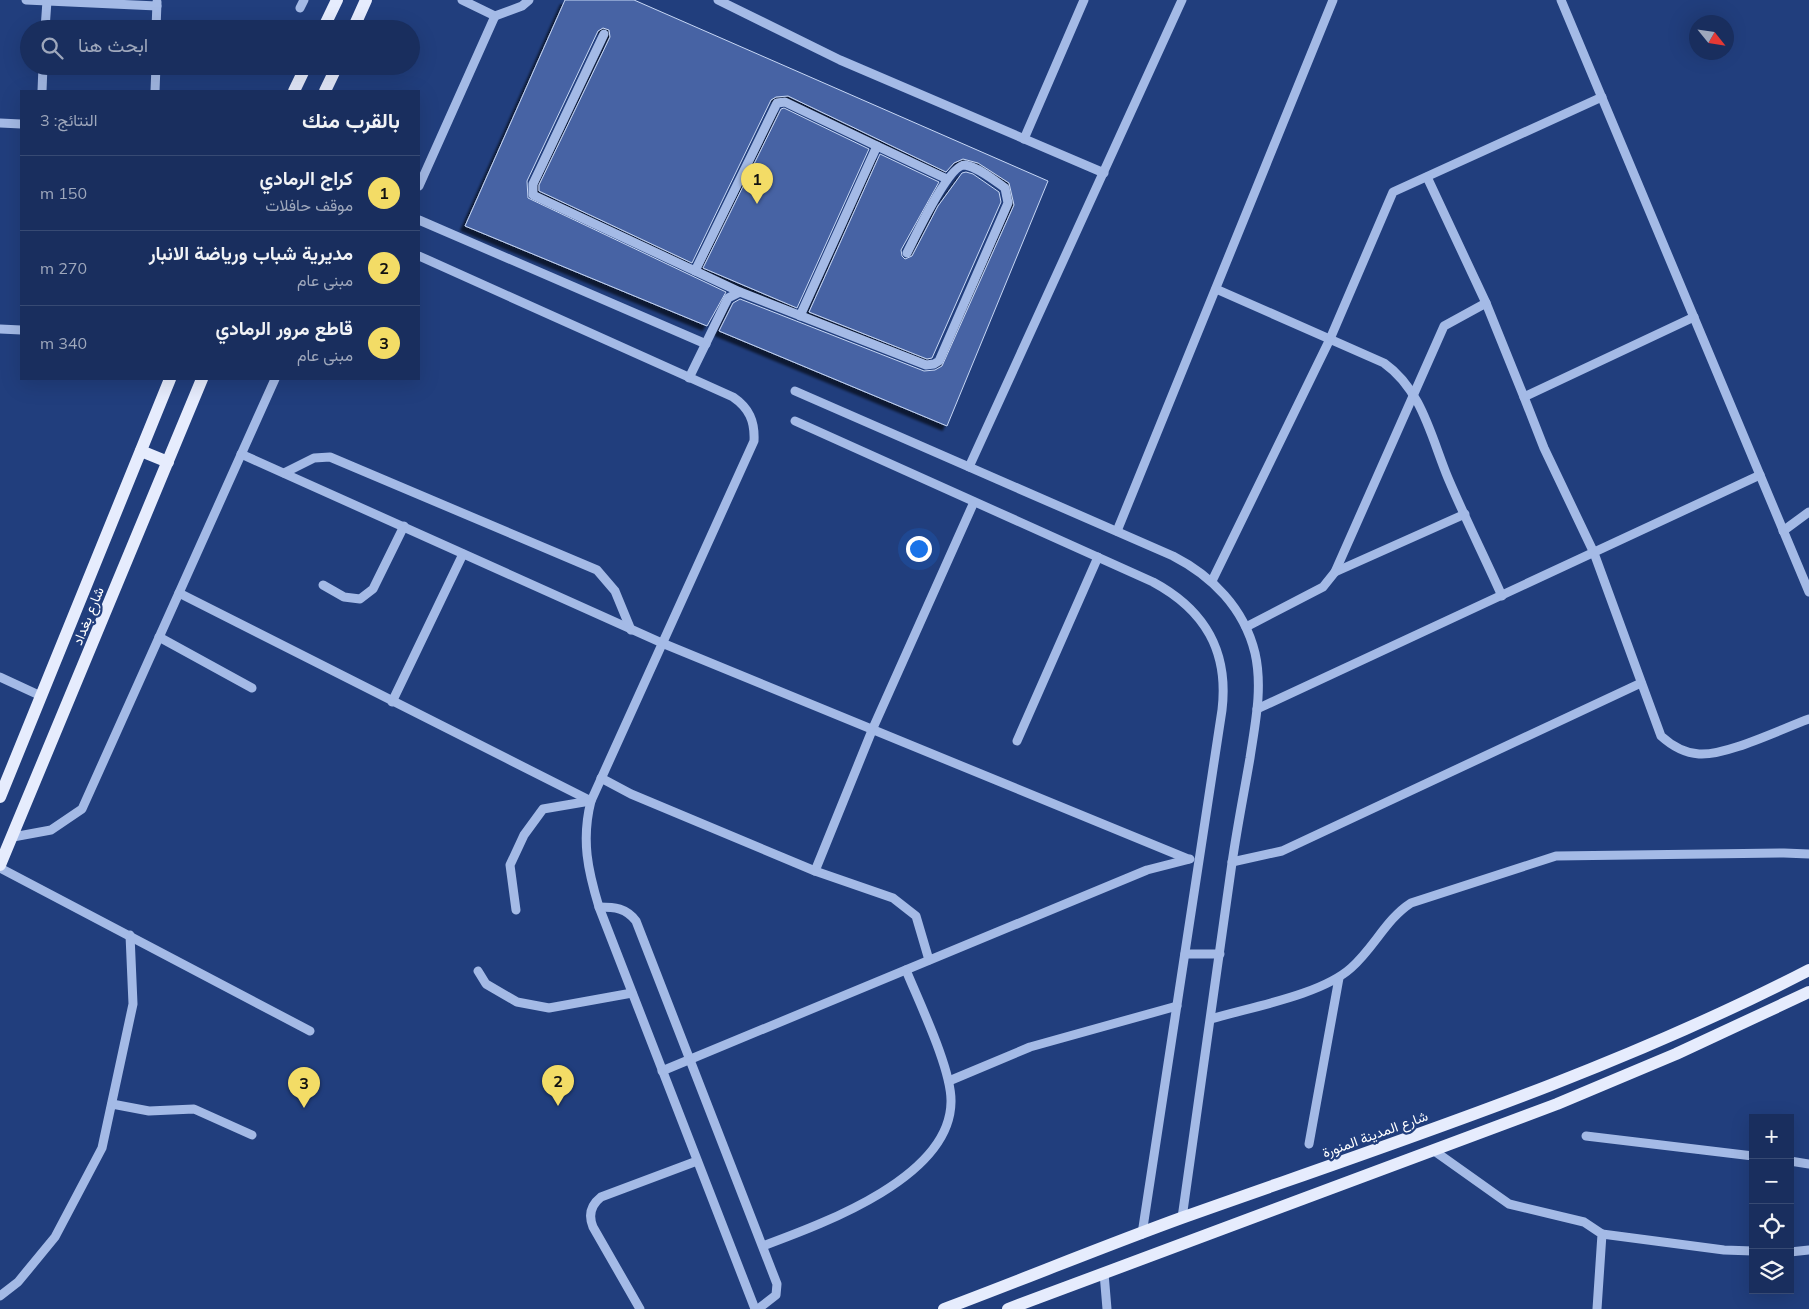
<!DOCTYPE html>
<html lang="ar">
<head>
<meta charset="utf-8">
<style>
  body { margin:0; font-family:Mulish,Vazirmatn,sans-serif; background:#263a67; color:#f1f3f6; direction:rtl }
  .controls { position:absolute; right:15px; bottom:15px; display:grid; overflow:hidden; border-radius:0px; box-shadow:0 5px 20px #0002 }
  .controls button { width:45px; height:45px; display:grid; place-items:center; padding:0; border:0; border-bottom:1px solid #374a73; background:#192e5e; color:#f1f3f6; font:25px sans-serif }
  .compass { position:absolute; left:1689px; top:15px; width:45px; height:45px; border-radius:50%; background:#192e5e; box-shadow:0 5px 20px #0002; rotate:120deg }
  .you { position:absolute; left:918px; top:548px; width:18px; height:18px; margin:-12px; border:4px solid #fff; border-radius:50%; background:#1a73e8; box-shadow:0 0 0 8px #1a73e833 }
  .badge { display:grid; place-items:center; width:32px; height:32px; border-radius:50%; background:#f3dc66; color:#111; font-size:16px; font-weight:700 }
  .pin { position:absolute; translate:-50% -41px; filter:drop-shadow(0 1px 2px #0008) }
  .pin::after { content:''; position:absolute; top:26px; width:18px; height:15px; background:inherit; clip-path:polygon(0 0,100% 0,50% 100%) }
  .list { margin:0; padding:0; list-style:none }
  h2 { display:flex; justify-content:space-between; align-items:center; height:65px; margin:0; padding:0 20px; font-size:21px }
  h2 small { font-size:16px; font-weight:400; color:#9fa8bc }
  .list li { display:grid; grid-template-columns:32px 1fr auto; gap:15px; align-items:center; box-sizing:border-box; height:75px; padding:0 20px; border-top:1px solid #374a73 }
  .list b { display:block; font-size:19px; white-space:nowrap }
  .list p { margin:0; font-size:16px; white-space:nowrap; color:#9fa8bc }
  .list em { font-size:16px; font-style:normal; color:#9fa8bc }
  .icon { flex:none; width:28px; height:28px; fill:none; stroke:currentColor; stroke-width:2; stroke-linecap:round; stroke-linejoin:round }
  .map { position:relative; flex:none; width:1809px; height:1309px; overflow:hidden; direction:ltr }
  .search { position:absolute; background:#192e5e; box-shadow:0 5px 20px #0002; left:20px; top:20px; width:400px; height:55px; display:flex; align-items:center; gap:12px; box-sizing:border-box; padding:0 18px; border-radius:28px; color:#9fa8bc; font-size:19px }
  .panel { position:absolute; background:#192e5e; box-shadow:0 5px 20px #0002; left:20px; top:90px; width:400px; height:290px; border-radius:0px; direction:rtl }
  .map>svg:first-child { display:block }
  .building { fill:#4664a4; stroke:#c8d7f5; filter:url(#shadow) }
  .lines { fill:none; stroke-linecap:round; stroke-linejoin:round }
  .minor { stroke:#a4bae6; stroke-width:9 }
  .major { stroke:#e6ecfd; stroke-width:12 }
  .labels { text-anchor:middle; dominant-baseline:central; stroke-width:4.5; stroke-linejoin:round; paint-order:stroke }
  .street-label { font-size:14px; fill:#fff; stroke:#213e7d }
</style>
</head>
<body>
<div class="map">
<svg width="1809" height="1309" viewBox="0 0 1809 1309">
  <defs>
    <filter id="shadow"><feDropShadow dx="-4.5" dy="4.5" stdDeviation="1" flood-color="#0009"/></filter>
  </defs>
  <rect width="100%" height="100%" fill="#213e7d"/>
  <!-- building -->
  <g class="building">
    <path d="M565 0H634L1048 181 947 426 719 331 733 303 740 299 924 371 935 370 942 366 1014 205 1009 183 978 163 963 159 954 163 946 172 788 96 776 97 771 100 692 263 539 191V185L610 37 609 30 603 28 598 31 527 181 528 198 726 292 707 326 465 226Z"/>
    <path d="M784 108 869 149 797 308 703 268 781 109Z"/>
    <path d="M880 154 939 182 901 250 902 256 905 259 912 256 938 206 962 173 966 172 973 174 999 192 1001 202 932 358 927 359 809 312Z"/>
  </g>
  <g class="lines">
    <!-- minor -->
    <g class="minor">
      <path d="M26 0 157 6"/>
      <path d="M462 0 495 16 522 6 529 0"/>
      <path d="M718 0 840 60 1104 173"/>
      <path d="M1561 0 1809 592"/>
      <path d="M300 8 304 0"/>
      <path d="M45 29 47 1"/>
      <path d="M156 29 157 2"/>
      <path d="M604 34 533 184V195L740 292"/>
      <path d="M42 91 43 66"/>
      <path d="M155 91 156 66"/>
      <path d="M0 123 21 124"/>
      <path d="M1024 139 1084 0"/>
      <path d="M1427 177 1486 303"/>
      <path d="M419 186 495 16"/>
      <path d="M419 220 706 344"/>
      <path d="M419 256 733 397C749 408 755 421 754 441L591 801C581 840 588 871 599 907L755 1309"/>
      <path d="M695 271 777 103 785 102 877 146"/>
      <path d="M1216 289 1384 363C1422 390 1431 437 1448 478 1465 518 1484 556 1502 596"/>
      <path d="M800 316 877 146 947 179"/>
      <path d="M0 329 21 330"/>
      <path d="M689 378 728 298 740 292 926 365 934 364 939 361 1008 203 1005 188C994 180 978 167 965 165 949 164 914 239 907 253"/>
      <path d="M795 391 1173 556C1212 576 1244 608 1255 653 1263 688 1255 724 1250 758 1244 793 1237 828 1232 863 1215 981 1199 1100 1182 1218"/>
      <path d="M1524 397 1544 448 1594 553 1661 736C1672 746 1684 753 1699 754 1726 756 1781 729 1809 719"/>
      <path d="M795 421 1153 582C1205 610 1229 651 1222 710L1142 1234"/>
      <path d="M241 454 662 643 1188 859"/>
      <path d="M969 467 1182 0"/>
      <path d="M284 473 314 458 330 457 597 570 615 591 631 630"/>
      <path d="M1117 531 1333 0"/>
      <path d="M1783 531 1809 512"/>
      <path d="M1335 572 1465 514"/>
      <path d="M1212 581 1330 339 1393 192 1602 97"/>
      <path d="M323 585 344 597 360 599 373 589 404 526"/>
      <path d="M179 593 591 801"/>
      <path d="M1246 627 1323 587 1335 572 1444 326 1486 303 1524 397 1694 317"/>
      <path d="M159 637 252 688"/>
      <path d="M0 677 41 696"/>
      <path d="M392 702 463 554"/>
      <path d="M1257 709 1760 475"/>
      <path d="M1017 741 1098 557"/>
      <path d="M601 778 631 794 815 871 893 898 916 916 929 960"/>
      <path d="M13 837 51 830 82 809 275 379"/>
      <path d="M1232 862 1282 851 1641 683"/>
      <path d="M0 868 310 1031"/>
      <path d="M815 871 873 728 974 502"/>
      <path d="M599 907C615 907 626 908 636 921L777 1284 776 1295 758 1309"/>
      <path d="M516 910 510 865 524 835 543 809 590 801"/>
      <path d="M1185 954H1220"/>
      <path d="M478 971 486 984 517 1002 549 1008 632 993"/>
      <path d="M1211 1019C1251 1007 1321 995 1351 968 1374 948 1386 919 1411 903L1556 856 1784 853 1809 854"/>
      <path d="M662 1071 1147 870 1190 859"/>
      <path d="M949 1081 1030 1047 1177 1006"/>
      <path d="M112 1104 149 1111 194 1109 252 1135"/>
      <path d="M1586 1136 1753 1156"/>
      <path d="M1309 1144 1339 978"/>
      <path d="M1433 1150 1509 1204 1584 1222 1602 1234 1597 1309"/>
      <path d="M1790 1161 1809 1164"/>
      <path d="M1602 1234 1724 1250 1753 1251"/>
      <path d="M763 1246C822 1224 950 1178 951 1102 952 1070 919 1002 906 970"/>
      <path d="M1790 1252 1809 1250"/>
      <path d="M1104 1273 1107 1309"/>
      <path d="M0 1296 18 1282 55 1237 102 1148 133 1004 130 935"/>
      <path d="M640 1309 593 1227C588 1215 591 1205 601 1197L697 1161"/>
    </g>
    <!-- major -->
    <g class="major">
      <path d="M323 29 337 0"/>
      <path d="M353 29 366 0"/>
      <path d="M294 91 306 66"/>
      <path d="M325 91 337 66"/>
      <path d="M141 451 168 462"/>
      <path d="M0 797 170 379"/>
      <path d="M0 865 202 379"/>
      <path d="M944 1309C1024 1279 1104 1246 1184 1217 1395 1142 1610 1073 1809 970"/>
      <path d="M1008 1309 1557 1104 1676 1054 1809 992"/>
    </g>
  </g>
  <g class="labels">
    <!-- street labels -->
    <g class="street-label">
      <text transform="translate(88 616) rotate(-68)">شارع بغداد</text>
      <text transform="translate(1375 1134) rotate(-20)">شارع المدينة المنورة</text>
    </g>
  </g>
</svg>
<div class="controls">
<button>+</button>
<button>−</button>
<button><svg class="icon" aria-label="locate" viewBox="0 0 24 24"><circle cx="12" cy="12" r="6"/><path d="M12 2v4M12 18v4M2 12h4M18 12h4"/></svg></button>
<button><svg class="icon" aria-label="layers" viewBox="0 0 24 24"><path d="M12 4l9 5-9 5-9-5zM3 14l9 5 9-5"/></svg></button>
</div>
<svg class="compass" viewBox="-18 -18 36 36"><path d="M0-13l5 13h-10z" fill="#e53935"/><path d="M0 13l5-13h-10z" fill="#9fa8bc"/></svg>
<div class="you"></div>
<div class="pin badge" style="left:757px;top:204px">1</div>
<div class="pin badge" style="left:558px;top:1106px">2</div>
<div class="pin badge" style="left:304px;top:1108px">3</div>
<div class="search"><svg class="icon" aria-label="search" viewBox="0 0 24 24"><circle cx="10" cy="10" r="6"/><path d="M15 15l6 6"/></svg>ابحث هنا</div>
<section class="panel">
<h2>بالقرب منك<small>النتائج: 3</small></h2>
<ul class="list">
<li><span class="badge">1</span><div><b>كراج الرمادي</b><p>موقف حافلات</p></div><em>150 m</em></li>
<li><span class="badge">2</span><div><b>مديرية شباب ورياضة الانبار</b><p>مبنى عام</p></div><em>270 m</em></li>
<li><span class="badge">3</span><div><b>قاطع مرور الرمادي</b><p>مبنى عام</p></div><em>340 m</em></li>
</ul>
</section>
</div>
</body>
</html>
